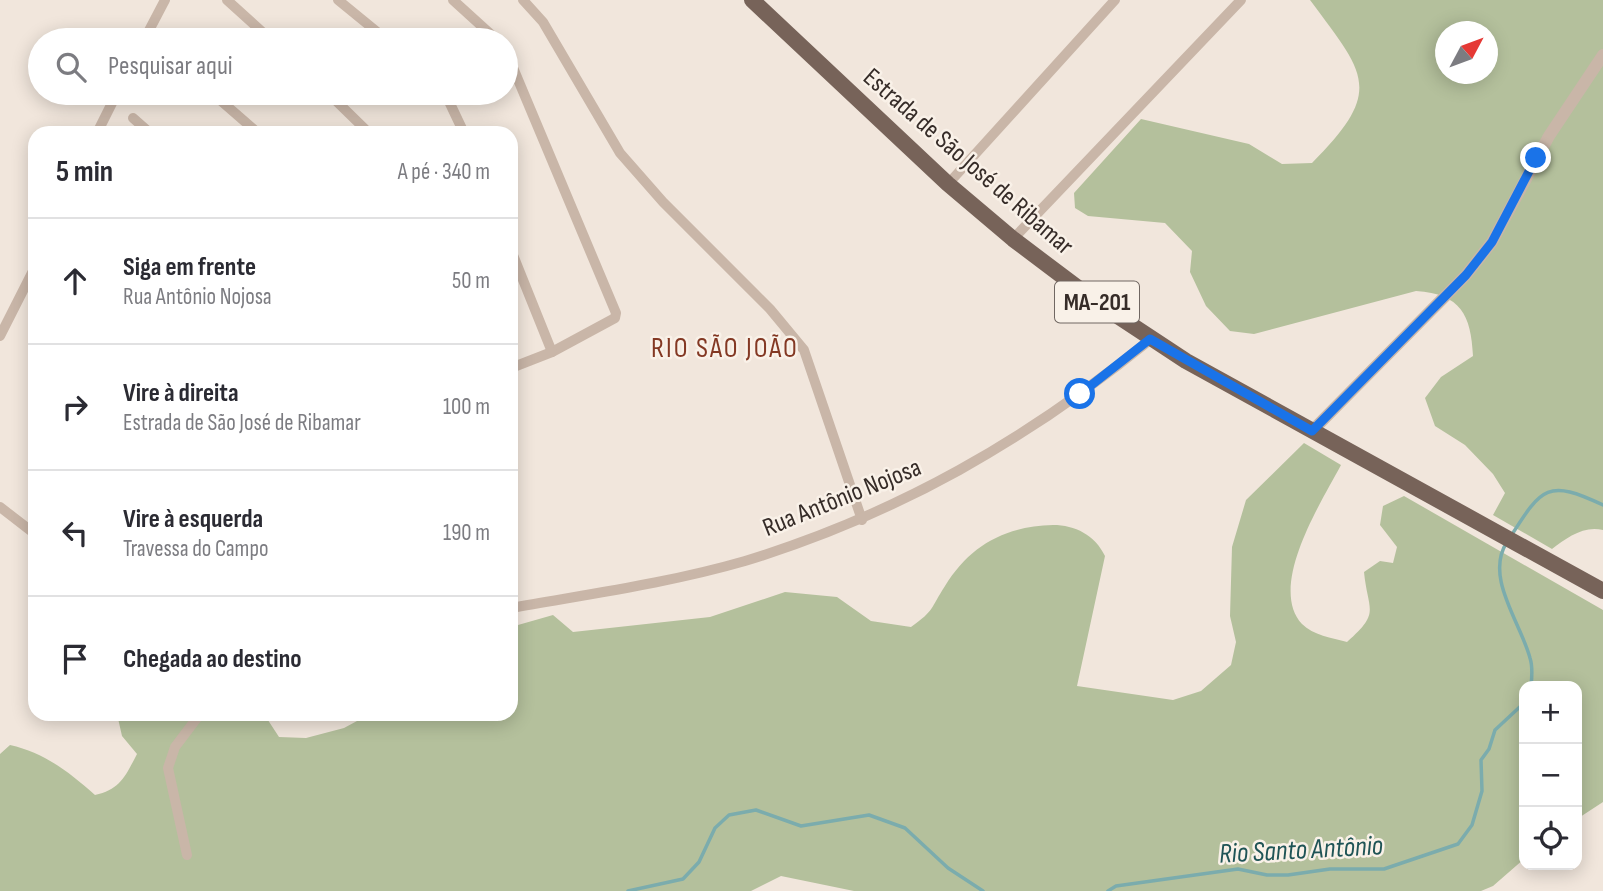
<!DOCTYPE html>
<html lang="pt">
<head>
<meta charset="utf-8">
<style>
  body { margin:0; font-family:"Sofia Sans Condensed",sans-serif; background:#f2f2f3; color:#2b2b33 }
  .controls { position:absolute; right:21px; bottom:21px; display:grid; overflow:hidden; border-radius:14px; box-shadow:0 4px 18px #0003 }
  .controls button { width:63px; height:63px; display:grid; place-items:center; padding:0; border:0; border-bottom:2px solid #e1e1e2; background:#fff; color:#2b2b33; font:35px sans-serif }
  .compass { position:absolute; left:1435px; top:21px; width:63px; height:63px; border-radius:50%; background:#fff; box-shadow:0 4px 18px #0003; rotate:49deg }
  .stop { position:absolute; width:21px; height:21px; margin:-16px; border:5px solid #1a73e8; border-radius:50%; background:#fff }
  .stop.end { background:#1a73e8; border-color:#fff; box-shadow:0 2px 7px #0008 }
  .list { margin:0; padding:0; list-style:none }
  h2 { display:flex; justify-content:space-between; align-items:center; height:91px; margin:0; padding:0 28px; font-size:30px }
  h2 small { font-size:23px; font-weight:400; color:#7c7c81 }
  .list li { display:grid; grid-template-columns:46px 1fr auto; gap:21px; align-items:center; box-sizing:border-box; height:126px; padding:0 28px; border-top:2px solid #e1e1e2 }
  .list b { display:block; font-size:26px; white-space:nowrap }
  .list p { margin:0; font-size:23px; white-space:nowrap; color:#7c7c81 }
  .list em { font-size:23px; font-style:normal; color:#7c7c81 }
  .icon { flex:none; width:38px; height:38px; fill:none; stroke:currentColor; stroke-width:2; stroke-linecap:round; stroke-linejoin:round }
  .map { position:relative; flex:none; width:1603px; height:891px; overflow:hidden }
  .search { position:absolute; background:#fff; box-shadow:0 4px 18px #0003; left:28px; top:28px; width:490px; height:77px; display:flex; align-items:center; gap:18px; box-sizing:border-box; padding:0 24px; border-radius:38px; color:#7c7c81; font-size:26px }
  .panel { position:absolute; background:#fff; box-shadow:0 4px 18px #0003; left:28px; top:126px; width:490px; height:595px; border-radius:21px }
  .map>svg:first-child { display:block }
  .green { fill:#b4c09c; fill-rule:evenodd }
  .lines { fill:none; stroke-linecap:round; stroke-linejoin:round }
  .stream { stroke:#7bacad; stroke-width:3.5 }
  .minor { stroke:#c9b6a8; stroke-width:10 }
  .tertiary { stroke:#c9b6a8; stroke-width:12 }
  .primary { stroke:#776359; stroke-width:16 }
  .route { stroke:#1a73e8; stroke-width:9 }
  .labels { text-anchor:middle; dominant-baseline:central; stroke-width:5; stroke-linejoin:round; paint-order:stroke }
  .shield { fill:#f9f1e8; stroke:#706762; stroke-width:2 }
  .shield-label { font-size:24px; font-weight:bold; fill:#362c28 }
  .street-label { font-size:26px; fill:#362c28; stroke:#f9f1e8 }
  .neighbourhood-label { font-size:28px; letter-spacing:2px; fill:#833823; stroke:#f9f1e8 }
  .water-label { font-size:28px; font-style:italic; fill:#1f5456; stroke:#f9f1e8 }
</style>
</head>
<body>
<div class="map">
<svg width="1603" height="891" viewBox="0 0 1603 891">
  <rect width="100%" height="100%" fill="#f1e6dc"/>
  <!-- green -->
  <g class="green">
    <path d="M1310 0H1603V530C1584 525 1566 538 1552 549L1493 515 1505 493 1493 474 1465 445 1435 426 1425 398 1441 377 1473 356C1471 315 1461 294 1416 291L1254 334 1230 331 1206 306 1190 272 1192 251 1165 223 1088 216 1075 208 1074 193 1141 119 1249 144 1282 164 1312 163C1385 90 1365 74 1310 0ZM1446 32H1488V74H1446Z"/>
    <path d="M1304 443 1341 465C1322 501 1267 586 1302 624 1313 635 1332 638 1347 642 1381 612 1368 612 1364 572L1380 561 1393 563 1397 547 1380 525 1383 506 1404 496 1603 610V802L1577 819V686H1524V859L1493 886 1481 891H854L781 876 751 891H0V754L10 745C45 753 69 772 95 795 120 790 126 775 137 754L122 736 117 714H264L279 737 306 738 344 728 370 714H511V627L553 615 573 632 710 617 785 592 837 597 871 621 911 627C935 610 930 609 945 586 970 545 1006 526 1053 525 1075 525 1095 535 1105 556L1077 686 1173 700 1201 691 1231 665 1236 642 1230 616 1232 547 1246 500Z"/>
  </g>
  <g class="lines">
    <!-- stream -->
    <g class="stream">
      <path d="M1511 536C1542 487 1548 479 1603 505"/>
      <path d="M1507 542C1484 577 1521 623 1530 658 1533 667 1532 677 1531 686"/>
      <path d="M628 891 683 879 699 862 715 828 729 815 756 810 801 826 869 815 905 828 948 868 983 891"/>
      <path d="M1108 891 1116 886 1238 869 1267 875H1288L1330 869H1384L1458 844 1472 825 1482 791 1481 760 1489 749 1495 730 1524 703"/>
    </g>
    <!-- minor -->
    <g class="minor">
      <path d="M227 0 271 40"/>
      <path d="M338 0 387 40"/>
      <path d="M453 0 497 40"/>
      <path d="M523 0 543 22 620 153 663 202 770 309 804 350 862 520"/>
      <path d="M144 40 165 0"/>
      <path d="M506 51 616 313 615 318 552 352 511 250"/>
      <path d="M212 93 258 133"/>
      <path d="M328 93 369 133"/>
      <path d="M445 93 464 133"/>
      <path d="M133 118 150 133"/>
      <path d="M97 133 117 93"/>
      <path d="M948 184 1115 0"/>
      <path d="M1013 239 1241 0"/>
      <path d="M0 336 35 267"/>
      <path d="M511 368 552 352"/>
      <path d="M0 507 35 534"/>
      <path d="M511 608C589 594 669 583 745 561 898 514 1027 440 1151 339"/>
      <path d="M187 855 168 768 175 747 200 714"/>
    </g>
    <!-- tertiary -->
    <path class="tertiary" d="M1312 431 1466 275 1492 242 1549 136 1603 55"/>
    <!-- primary -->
    <path class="primary" d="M752 0 948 184 1013 239 1098 303 1186 361 1603 591"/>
  </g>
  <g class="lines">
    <!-- route -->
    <path class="route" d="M1080 394 1150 339 1312 431 1466 275 1492 242 1536 158"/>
  </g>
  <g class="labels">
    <!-- shield labels -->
    <rect class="shield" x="1055" y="281.5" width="84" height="41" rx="5"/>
    <g class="shield-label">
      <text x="1097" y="302">MA-201</text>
    </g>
    <!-- street labels -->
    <g class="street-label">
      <text transform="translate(968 162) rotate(41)">Estrada de São José de Ribamar</text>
      <text transform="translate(842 498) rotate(-22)">Rua Antônio Nojosa</text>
    </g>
    <!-- neighbourhood labels -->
    <g class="neighbourhood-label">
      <text x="725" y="348">RIO SÃO JOÃO</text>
    </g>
    <!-- water labels -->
    <g class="water-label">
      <text transform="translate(1301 850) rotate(-3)">Rio Santo Antônio</text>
    </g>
  </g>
</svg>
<div class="controls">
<button>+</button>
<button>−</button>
<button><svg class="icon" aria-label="locate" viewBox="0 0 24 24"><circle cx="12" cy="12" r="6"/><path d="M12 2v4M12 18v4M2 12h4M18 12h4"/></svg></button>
</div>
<svg class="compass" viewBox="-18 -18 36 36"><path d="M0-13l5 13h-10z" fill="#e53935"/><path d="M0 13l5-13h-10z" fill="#7c7c81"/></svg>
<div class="stop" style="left:1080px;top:394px"></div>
<div class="stop end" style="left:1536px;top:158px"></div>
<div class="search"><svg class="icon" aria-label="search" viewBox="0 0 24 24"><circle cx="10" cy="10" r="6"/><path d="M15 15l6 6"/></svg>Pesquisar aqui</div>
<section class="panel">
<h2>5 min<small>A pé · 340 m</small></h2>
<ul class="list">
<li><svg class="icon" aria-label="ahead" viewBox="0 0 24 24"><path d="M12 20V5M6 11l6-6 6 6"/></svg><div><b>Siga em frente</b><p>Rua Antônio Nojosa</p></div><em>50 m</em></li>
<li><svg class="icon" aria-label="right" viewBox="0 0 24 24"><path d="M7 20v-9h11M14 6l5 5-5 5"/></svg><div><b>Vire à direita</b><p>Estrada de São José de Ribamar</p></div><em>100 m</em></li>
<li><svg class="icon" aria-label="left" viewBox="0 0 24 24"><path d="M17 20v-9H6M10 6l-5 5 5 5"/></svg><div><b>Vire à esquerda</b><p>Travessa do Campo</p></div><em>190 m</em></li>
<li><svg class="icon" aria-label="arrive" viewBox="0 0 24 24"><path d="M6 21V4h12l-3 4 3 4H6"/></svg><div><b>Chegada ao destino</b></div></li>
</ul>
</section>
</div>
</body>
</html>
